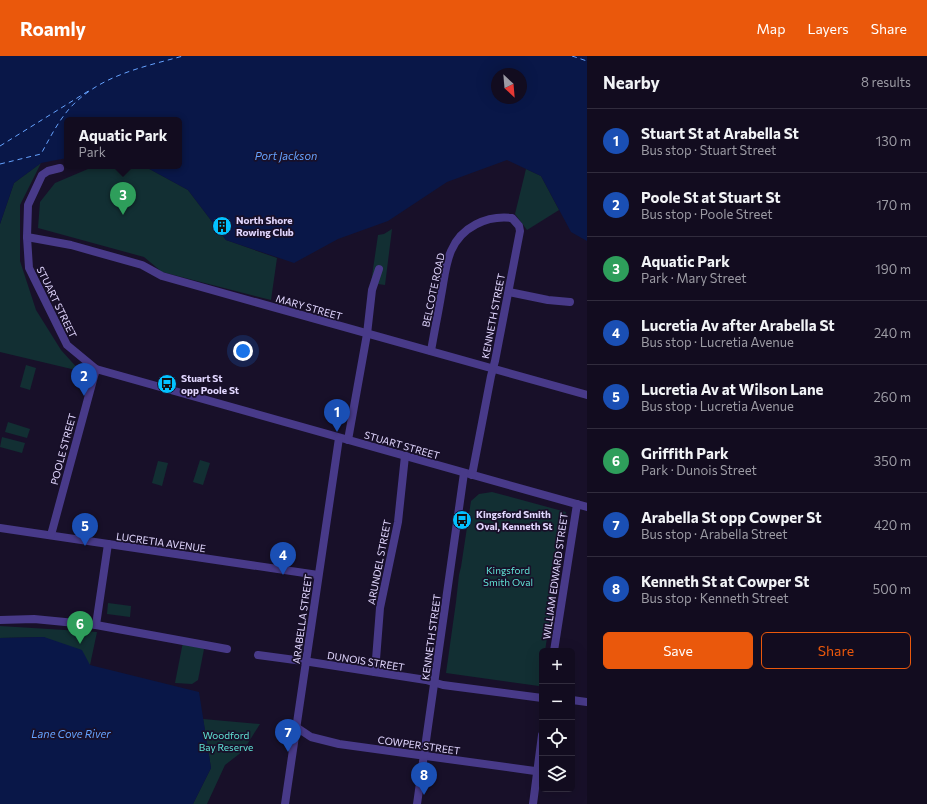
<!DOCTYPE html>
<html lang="en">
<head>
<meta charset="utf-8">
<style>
  body { margin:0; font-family:Commissioner,sans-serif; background:#1b1528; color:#f1f3f6 }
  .controls { position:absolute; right:12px; bottom:12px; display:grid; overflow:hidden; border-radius:6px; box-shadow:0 4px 16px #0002 }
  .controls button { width:36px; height:36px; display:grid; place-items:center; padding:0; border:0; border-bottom:1px solid #312c3d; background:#120c1f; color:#f1f3f6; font:20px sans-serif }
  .compass { position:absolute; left:491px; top:12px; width:36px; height:36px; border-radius:50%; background:#120c1f; box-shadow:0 4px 16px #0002; rotate:154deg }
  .you { position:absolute; left:243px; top:295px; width:14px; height:14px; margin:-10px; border:3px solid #fff; border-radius:50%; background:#1a73e8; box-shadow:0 0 0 6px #1a73e833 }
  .badge { display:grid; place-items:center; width:26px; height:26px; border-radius:50%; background:#ea580c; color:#fff; font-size:13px; font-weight:700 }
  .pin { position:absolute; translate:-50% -33px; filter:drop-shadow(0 1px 2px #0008) }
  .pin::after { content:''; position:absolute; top:21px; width:14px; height:12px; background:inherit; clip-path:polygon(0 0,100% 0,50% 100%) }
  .popup { position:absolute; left:64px; top:61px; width:118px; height:52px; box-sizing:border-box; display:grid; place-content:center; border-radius:6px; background:#120c1f; filter:drop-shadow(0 1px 3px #0005); font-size:13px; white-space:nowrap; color:#9c9ba4 }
  .popup b { font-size:15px; color:#f1f3f6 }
  .popup::after { content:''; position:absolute; left:50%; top:100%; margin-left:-8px; border:8px solid transparent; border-top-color:#120c1f }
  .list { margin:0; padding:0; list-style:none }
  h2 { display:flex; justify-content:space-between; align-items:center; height:52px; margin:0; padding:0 16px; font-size:17px }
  h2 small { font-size:13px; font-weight:400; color:#9c9ba4 }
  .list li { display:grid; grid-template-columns:26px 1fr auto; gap:12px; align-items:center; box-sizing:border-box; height:64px; padding:0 16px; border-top:1px solid #312c3d }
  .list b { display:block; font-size:15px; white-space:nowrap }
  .list p { margin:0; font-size:13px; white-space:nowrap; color:#9c9ba4 }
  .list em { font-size:13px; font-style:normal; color:#9c9ba4 }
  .actions { display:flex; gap:8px; padding:12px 16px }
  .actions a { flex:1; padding:9px 0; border:1px solid #ea580c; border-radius:6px; text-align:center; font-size:14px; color:#ea580c }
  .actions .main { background:#ea580c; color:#fff }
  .icon { flex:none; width:22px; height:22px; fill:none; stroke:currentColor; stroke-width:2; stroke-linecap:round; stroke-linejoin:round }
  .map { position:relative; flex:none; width:587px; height:748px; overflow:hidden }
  header { display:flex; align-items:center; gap:24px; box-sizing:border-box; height:56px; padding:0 20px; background:#ea580c; color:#fff }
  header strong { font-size:19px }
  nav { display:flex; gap:22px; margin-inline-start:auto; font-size:14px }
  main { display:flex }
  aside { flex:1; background:#120c1f }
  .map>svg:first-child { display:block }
  .green { fill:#122f33 }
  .water { fill:#091748; fill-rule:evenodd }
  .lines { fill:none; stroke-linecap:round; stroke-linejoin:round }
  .ferry { stroke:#65a2ff; stroke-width:1; stroke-dasharray:5 4; stroke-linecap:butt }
  .minor { stroke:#483a89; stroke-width:8 }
  .labels { text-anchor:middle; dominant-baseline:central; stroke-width:3.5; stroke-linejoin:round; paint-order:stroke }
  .poi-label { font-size:10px; font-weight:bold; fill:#e2d7ff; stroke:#181029; text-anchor:start }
  .street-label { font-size:10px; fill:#e2d7ff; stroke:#181029 }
  .park-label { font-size:10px; fill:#60e3d5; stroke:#181029 }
  .water-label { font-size:11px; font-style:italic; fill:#65a2ff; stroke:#181029 }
</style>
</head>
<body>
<header>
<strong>Roamly</strong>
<nav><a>Map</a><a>Layers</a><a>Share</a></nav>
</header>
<main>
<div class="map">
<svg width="587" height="748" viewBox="0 0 587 748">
  <rect width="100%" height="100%" fill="#181029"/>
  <!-- green -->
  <g class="green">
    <path d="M41 107 20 149V205L36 254 61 294 80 315 0 296V168L14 127Z"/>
    <path d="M95 110H144L188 134 226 184 277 202 271 244 162 216 144 201 38 172 40 146 55 127Z"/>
    <path d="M526 113 541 120 559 154 527 174 515 158Z"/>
    <path d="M392 173 385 229 371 227 378 179 384 178Z"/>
    <path d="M26 309 36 312 30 334 20 331Z"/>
    <path d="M8 366 30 373 27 382 5 376Z"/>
    <path d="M2 381 25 387 22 397 0 391Z"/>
    <path d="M200 404 210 407 203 429 193 426Z"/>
    <path d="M158 405 168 407 162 430 152 427Z"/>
    <path d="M492 436 566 456 545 595H542V613L539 630 446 617 456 546 459 519 461 511 471 445 479 438Z"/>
    <path d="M108 547 131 550 130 561 107 558Z"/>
    <path d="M0 570 97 576 90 609 44 581 0 582Z"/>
    <path d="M183 586 201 591 204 593 198 624 192 628 175 627Z"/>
    <path d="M203 663 260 668 243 695 225 709 207 748H193L211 712Z"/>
  </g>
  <!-- water -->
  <g class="water">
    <path d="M0 0H587V185L571 176 541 120 507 104 447 126 388 165 338 183 294 207 226 184 188 134 144 110H179V64H67V102L41 107 14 127 0 168ZM497 18H521V42H497Z"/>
    <path d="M44 581 82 594 90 609 199 636 211 712 193 748H0V582Z"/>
  </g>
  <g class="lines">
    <!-- ferry -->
    <g class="ferry">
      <path d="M572 0 587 5"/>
      <path d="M0 90 90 34"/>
      <path d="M0 108 41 98C51 80 61 59 77 45 106 18 147 10 183 0"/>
    </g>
    <!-- minor -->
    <g class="minor">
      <path d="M60 112 48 115 42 119 28 149 27 181 29 212 67 289 96 313 587 451"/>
      <path d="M27 181 71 189 142 209 162 220 587 339"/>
      <path d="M509 236 548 244 570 246"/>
      <path d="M431 295C434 277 438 258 441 240 444 225 445 209 451 195 461 171 487 159 512 162L519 170 520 175 495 305 491 320 472 419"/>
      <path d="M348 384 367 278 372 234 379 213"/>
      <path d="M0 472 318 519"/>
      <path d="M51 479 96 313"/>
      <path d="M0 564 34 563 96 569 227 593"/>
      <path d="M96 569 108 488"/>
      <path d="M554 595 577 448"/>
      <path d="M258 599 310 606 426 624 443 629 542 642"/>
      <path d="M375 616 380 552 398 466 405 400"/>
      <path d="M572 644 587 646"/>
      <path d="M296 671 311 681 339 688 542 716"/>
      <path d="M285 748 339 382"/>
      <path d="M417 748 464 417"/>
      <path d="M533 748 542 679"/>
    </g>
  </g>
  <!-- icons -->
  <defs>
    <g id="building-disc" transform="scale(1)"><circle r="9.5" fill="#03c1ff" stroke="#181029"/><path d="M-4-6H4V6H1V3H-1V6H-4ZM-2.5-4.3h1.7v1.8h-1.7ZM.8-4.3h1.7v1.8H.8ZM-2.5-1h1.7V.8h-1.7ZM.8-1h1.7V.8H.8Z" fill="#111"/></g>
    <g id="bus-disc" transform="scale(1)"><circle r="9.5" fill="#03c1ff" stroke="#181029"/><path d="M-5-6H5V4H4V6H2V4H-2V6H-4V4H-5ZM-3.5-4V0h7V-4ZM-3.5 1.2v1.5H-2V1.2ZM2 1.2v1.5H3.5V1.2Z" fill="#111"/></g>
  </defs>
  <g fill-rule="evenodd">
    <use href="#building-disc" x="222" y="170"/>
    <use href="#bus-disc" x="167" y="328"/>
    <use href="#bus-disc" x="462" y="464"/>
  </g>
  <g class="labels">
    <!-- poi labels -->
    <g class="poi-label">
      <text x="236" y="164">North Shore<tspan x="236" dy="12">Rowing Club</tspan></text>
      <text x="181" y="322">Stuart St<tspan x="181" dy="12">opp Poole St</tspan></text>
      <text x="476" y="458">Kingsford Smith<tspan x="476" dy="12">Oval, Kenneth St</tspan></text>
    </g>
    <!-- street labels -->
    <g class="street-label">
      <text transform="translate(433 234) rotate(-78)">BELCOTE ROAD</text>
      <text transform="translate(57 246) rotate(64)">STUART STREET</text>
      <text transform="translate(309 251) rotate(16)">MARY STREET</text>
      <text transform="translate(493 260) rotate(-79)">KENNETH STREET</text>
      <text transform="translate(402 389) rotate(16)">STUART STREET</text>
      <text transform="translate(63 393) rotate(-75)">POOLE STREET</text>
      <text transform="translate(161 486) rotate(8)">LUCRETIA AVENUE</text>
      <text transform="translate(379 506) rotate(-79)">ARUNDEL STREET</text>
      <text transform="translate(555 520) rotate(-82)">WILLIAM EDWARD STREET</text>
      <text transform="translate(302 563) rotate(-82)">ARABELLA STREET</text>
      <text transform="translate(431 581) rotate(-82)">KENNETH STREET</text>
      <text transform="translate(366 605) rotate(9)">DUNOIS STREET</text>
      <text transform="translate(419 689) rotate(8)">COWPER STREET</text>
    </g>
    <!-- park labels -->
    <g class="park-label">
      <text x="508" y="514">Kingsford<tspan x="508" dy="12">Smith Oval</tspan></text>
      <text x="226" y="679">Woodford<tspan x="226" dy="12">Bay Reserve</tspan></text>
    </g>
    <!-- water labels -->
    <g class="water-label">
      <text x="286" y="99">Port Jackson</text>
      <text x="71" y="677">Lane Cove River</text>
    </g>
  </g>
</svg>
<div class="controls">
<button>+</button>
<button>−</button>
<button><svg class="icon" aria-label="locate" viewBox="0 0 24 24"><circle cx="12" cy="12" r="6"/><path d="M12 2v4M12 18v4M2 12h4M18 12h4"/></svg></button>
<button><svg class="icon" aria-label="layers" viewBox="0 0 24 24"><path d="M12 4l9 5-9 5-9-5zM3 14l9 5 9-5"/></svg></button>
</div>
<svg class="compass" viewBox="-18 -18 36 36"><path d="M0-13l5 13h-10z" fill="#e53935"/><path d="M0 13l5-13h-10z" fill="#9c9ba4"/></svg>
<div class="you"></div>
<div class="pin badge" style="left:337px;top:376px;background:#1a4fb4">1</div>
<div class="pin badge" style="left:84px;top:340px;background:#1a4fb4">2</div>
<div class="pin badge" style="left:123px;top:159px;background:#2e9e5b">3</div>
<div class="popup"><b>Aquatic Park</b>Park</div>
<div class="pin badge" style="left:283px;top:519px;background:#1a4fb4">4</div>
<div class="pin badge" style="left:85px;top:490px;background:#1a4fb4">5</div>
<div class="pin badge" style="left:80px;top:588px;background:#2e9e5b">6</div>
<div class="pin badge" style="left:288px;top:696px;background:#1a4fb4">7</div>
<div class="pin badge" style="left:424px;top:739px;background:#1a4fb4">8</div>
</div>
<aside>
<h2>Nearby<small>8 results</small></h2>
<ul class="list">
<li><span class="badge" style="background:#1a4fb4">1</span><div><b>Stuart St at Arabella St</b><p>Bus stop · Stuart Street</p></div><em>130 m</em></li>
<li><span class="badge" style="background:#1a4fb4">2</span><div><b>Poole St at Stuart St</b><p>Bus stop · Poole Street</p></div><em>170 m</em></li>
<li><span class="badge" style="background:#2e9e5b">3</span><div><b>Aquatic Park</b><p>Park · Mary Street</p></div><em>190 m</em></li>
<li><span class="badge" style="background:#1a4fb4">4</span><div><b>Lucretia Av after Arabella St</b><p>Bus stop · Lucretia Avenue</p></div><em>240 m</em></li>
<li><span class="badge" style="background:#1a4fb4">5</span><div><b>Lucretia Av at Wilson Lane</b><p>Bus stop · Lucretia Avenue</p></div><em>260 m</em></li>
<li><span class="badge" style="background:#2e9e5b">6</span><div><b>Griffith Park</b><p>Park · Dunois Street</p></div><em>350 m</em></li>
<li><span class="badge" style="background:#1a4fb4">7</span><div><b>Arabella St opp Cowper St</b><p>Bus stop · Arabella Street</p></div><em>420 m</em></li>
<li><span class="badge" style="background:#1a4fb4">8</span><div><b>Kenneth St at Cowper St</b><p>Bus stop · Kenneth Street</p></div><em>500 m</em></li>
</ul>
<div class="actions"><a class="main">Save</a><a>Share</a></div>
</aside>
</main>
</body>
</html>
